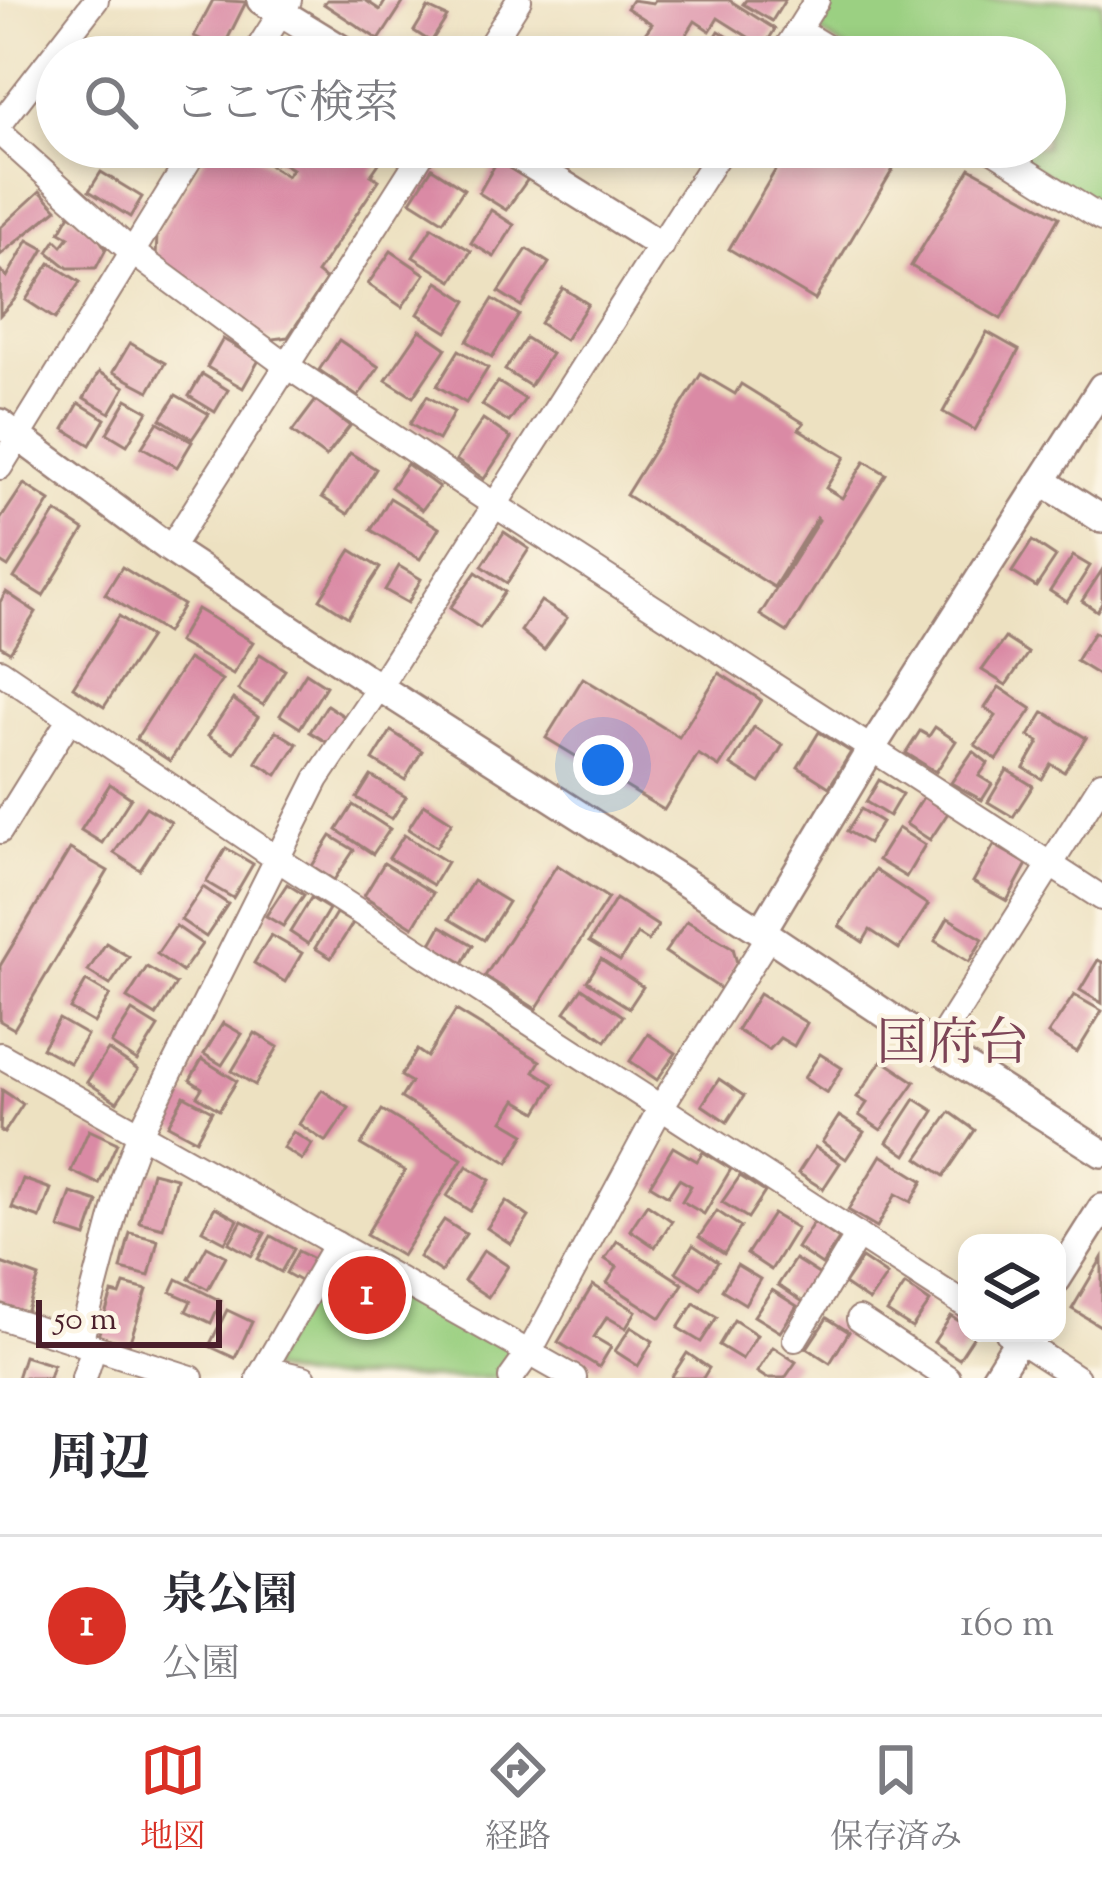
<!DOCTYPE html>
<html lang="ja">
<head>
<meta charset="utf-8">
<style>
  body { margin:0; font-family:"Sorts Mill Goudy","Noto Serif JP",serif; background:#f2f2f3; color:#2b2b33 }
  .controls { position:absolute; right:36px; bottom:36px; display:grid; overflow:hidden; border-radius:24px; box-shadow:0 6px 18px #0003 }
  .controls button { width:108px; height:108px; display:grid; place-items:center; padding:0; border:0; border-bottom:3px solid #e1e1e2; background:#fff; color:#2b2b33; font:60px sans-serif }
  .scale { position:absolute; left:36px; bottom:30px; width:186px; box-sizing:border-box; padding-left:12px; border:6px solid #4a1f2b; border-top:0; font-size:33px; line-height:42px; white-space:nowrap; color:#4a1f2b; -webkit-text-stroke:9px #fcf5e5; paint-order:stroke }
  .you { position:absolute; left:603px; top:765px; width:42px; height:42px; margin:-30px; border:9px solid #fff; border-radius:50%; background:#1a73e8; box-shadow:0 0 0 18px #1a73e833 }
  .badge { display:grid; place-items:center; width:78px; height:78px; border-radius:50%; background:#d93025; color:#fff; font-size:39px; font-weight:700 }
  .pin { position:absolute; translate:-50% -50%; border:6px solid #fff; box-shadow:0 3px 12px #0006 }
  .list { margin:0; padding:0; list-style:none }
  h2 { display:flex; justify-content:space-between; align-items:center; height:156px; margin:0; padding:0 48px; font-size:51px }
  h2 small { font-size:39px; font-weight:400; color:#7c7c81 }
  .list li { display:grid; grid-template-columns:78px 1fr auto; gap:36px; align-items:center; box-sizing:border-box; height:180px; padding:0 48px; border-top:3px solid #e1e1e2 }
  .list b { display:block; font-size:45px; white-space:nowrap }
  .list p { margin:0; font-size:39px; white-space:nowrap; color:#7c7c81 }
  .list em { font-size:39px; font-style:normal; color:#7c7c81 }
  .icon { flex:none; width:66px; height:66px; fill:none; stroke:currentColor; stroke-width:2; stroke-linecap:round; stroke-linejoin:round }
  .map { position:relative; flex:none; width:1102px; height:1378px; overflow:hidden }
  .search { position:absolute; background:#fff; box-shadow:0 6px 18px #0003; left:36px; right:36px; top:36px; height:132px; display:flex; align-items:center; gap:30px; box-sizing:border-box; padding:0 42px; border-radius:66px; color:#7c7c81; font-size:45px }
  .sheet { height:336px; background:#fff }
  nav { display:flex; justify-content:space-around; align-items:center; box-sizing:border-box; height:168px; border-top:3px solid #e1e1e2; background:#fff; font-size:33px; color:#7c7c81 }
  nav a { display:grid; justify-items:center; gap:6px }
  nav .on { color:#d93025 }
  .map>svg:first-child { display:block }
  .park { fill:#9bd082; stroke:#727856; stroke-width:3 }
  .building { fill:#da8aa5 }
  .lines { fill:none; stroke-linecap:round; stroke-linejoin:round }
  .minor-casing { stroke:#9c8076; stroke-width:28 }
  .tertiary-casing { stroke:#9c8076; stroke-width:32 }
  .minor { stroke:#fff; stroke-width:24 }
  .tertiary { stroke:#fff; stroke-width:27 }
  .labels { text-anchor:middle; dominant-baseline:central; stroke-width:9; stroke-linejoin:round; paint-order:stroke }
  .quarter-label { font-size:51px; fill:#7c4456; stroke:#fcf5e5 }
</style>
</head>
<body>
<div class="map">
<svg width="1102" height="1378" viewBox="0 0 1102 1378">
  <rect width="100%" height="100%" fill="#fcf5e5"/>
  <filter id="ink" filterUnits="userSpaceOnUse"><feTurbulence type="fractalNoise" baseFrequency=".00833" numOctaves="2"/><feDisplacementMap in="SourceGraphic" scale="24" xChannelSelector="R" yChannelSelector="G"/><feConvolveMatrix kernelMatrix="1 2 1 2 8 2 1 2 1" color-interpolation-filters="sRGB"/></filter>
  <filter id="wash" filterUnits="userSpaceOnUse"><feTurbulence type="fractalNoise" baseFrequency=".004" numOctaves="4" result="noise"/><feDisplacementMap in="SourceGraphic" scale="48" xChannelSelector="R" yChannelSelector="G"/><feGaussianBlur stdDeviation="2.7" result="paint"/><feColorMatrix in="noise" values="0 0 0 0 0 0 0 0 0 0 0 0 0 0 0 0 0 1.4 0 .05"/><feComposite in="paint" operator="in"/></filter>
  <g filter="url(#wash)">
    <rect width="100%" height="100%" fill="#ede1c1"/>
    <!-- park -->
    <g class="park">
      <path d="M825 0H1098L1102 2V209L1003 147H1045V57H860L818 31 814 17Z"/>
      <path d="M336 1244 516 1346 511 1378H305L266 1369Z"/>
    </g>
    <g id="blocks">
      <!-- building -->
      <g class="building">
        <path d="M213 0 246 2 222 50 194 36Z"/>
        <path d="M327 0H365L380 10 386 0H405L379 40 324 4Z"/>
        <path d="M632 0 653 3 655 0H729L775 29 764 47 718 18 710 31 695 21 674 55 644 35 652 24 627 8Z"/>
        <path d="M746 0H785L772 21 743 4Z"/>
        <path d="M428 8 447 17 431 42 414 31Z"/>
        <path d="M719 31 741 45 734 57H703Z"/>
        <path d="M211 147H241L287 176 292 169 256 147H390L371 175 379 180 317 273 326 280 288 337 265 340 156 258 157 235Z"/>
        <path d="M789 147H863L895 166 815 300 729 249Z"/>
        <path d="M497 161 528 179 506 210 479 193Z"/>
        <path d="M432 168 464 189 443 221 411 201Z"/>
        <path d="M970 168 1059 217 1001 319 911 266Z"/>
        <path d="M101 172 142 197 130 217 89 191Z"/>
        <path d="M40 191 57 209 0 255V228Z"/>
        <path d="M491 210 514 225 494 257 471 243Z"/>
        <path d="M70 214 93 230 106 249 96 268H68L48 252 56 240 62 246 69 237 60 232Z"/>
        <path d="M432 227 471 251 452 281 413 257Z"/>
        <path d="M28 240 44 249 14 300 0 315V270L7 277Z"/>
        <path d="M527 249 549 263 521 306 499 292Z"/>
        <path d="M391 251 425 274 402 307 368 284Z"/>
        <path d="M50 263 80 282 55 319 26 300Z"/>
        <path d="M438 282 467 301 447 332 418 314Z"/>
        <path d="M563 288 588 304 565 340 540 323Z"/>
        <path d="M493 299 519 315 492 357 467 341Z"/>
        <path d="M420 330 446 348 413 397 386 380Z"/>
        <path d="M987 332 1019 350 975 430 943 412Z"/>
        <path d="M526 338 551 354 530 386 505 370Z"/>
        <path d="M223 339 259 360 243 388 207 367Z"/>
        <path d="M339 340 379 367 358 397 319 370Z"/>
        <path d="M130 343 165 363 149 391 113 372Z"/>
        <path d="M459 350 488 368 466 403 437 386Z"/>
        <path d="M99 372 125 387 110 413 84 398Z"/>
        <path d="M202 374 228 390 215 412 189 396Z"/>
        <path d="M701 374 735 394 741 384 804 423 799 429 845 457 826 488 842 498 865 461 886 474 787 632 760 615 819 520 817 518 774 587 626 495Z"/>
        <path d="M498 382 525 399 509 422 482 405Z"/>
        <path d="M176 395 209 414 192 439 161 419Z"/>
        <path d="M427 396 454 412 438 440 410 424Z"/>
        <path d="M127 399 148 411 127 445 107 433Z"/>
        <path d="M316 400 350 426 326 457 292 432Z"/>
        <path d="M79 403 105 419 90 445 64 429Z"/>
        <path d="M483 419 511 438 484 479 456 460Z"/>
        <path d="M158 422 192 442 177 467 142 447Z"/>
        <path d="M350 453 376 469 348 514 322 497Z"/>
        <path d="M407 464 439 487 422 510 391 487Z"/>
        <path d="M24 484 50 501 8 567 0 562V520Z"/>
        <path d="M390 498 439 528 420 559 371 530Z"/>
        <path d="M56 512 84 530 43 596 14 578Z"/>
        <path d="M504 532 529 549 507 583 482 566Z"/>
        <path d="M1032 541 1056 557 1036 587 1012 572Z"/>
        <path d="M351 550 380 568 348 617 320 599Z"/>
        <path d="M1073 556 1090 566 1067 602 1050 591Z"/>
        <path d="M399 566 421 579 408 603 385 590Z"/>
        <path d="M122 567 183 605 166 633 105 594Z"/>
        <path d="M1102 570V603L1097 611 1082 601Z"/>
        <path d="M476 572 505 592 480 628 450 608Z"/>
        <path d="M6 592 36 612 10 652 0 646V602Z"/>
        <path d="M541 601 567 618 544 650 521 631Z"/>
        <path d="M197 609 253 642 233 674 178 642Z"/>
        <path d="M119 616 150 637 104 707 73 687Z"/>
        <path d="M1094 632 1102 637V677L1076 661Z"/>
        <path d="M1005 638 1028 653 1006 685 982 670Z"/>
        <path d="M260 654 285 670 263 705 238 690Z"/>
        <path d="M188 659 222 680 170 761 136 739Z"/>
        <path d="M306 673 326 686 300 728 280 715Z"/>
        <path d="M719 673 761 700 719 767 698 754 664 810 546 738 583 678 679 737Z"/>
        <path d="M999 687 1032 709 997 760 975 745 996 716 985 708Z"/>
        <path d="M233 699 258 717 234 753 208 736Z"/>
        <path d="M327 705 345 717 328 743 310 732Z"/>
        <path d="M1044 712 1086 738 1064 772 1051 764 1042 779 1024 768 1039 742 1029 736Z"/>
        <path d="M754 727 783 745 760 783 731 765Z"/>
        <path d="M935 727 956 741 936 772 906 753 920 731 929 736Z"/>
        <path d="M276 731 297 744 277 775 256 762Z"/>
        <path d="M391 731 422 751 405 780 373 760Z"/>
        <path d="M819 732 851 752 829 787 798 767Z"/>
        <path d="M973 751 988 763 979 776 992 784 982 800 951 783Z"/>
        <path d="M1007 770 1033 786 1013 817 988 802Z"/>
        <path d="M371 776 406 797 392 819 357 798Z"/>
        <path d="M879 780 902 794 889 816 866 802Z"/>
        <path d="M110 784 131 798 102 843 81 830Z"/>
        <path d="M927 791 952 807 930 840 906 824Z"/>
        <path d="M424 804 452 822 436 847 408 829Z"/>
        <path d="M353 805 390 829 373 854 337 830Z"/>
        <path d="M146 807 171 822 140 870 114 853Z"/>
        <path d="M861 809 882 822 868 843 847 831Z"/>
        <path d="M898 828 925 845 906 877 878 860Z"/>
        <path d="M404 835 447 862 433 885 389 858Z"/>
        <path d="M331 836 354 850 334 880 312 866Z"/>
        <path d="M994 845 1027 864 1007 901 973 882Z"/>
        <path d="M226 848 253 864 233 898 206 882Z"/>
        <path d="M70 849 108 871 14 1029 0 1021V966Z"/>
        <path d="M384 863 433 893 413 927 364 896Z"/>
        <path d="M557 865 608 898 536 1009 485 976Z"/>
        <path d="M875 870 928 905 899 949 870 930 863 942 839 926Z"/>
        <path d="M473 881 508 902 484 940 449 919Z"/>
        <path d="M287 884 304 895 283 926 266 916Z"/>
        <path d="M203 887 228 904 206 937 181 920Z"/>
        <path d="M311 898 329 909 308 944 290 932Z"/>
        <path d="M616 899 658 926 648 941 637 934 620 961 589 942Z"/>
        <path d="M336 913 353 923 331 958 315 948Z"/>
        <path d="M948 918 983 939 969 962 935 941Z"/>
        <path d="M687 921 733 948 737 963 721 989 665 952Z"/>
        <path d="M176 926 202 944 182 972 157 954Z"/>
        <path d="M441 926 473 945 463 963 431 944Z"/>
        <path d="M271 935 302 953 285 982 254 963Z"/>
        <path d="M106 943 129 957 110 985 88 971Z"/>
        <path d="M601 959 643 987 629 1008 587 981Z"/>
        <path d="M1098 960 1102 962V1003L1080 990Z"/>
        <path d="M147 967 176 984 156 1016 127 998Z"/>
        <path d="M86 981 110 995 94 1023 70 1009Z"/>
        <path d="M582 988 623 1016 606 1041 565 1012Z"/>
        <path d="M759 994 807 1023 794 1046 780 1038 769 1050 737 1030Z"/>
        <path d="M1074 995 1102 1011 1077 1052 1048 1034Z"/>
        <path d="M456 1010 540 1061 534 1071 554 1084 537 1112 516 1100 503 1121 525 1134 508 1163 401 1098 411 1082 401 1076 417 1050 427 1057Z"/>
        <path d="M132 1011 158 1027 137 1061 111 1044Z"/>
        <path d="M59 1019 87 1035 70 1063 42 1048Z"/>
        <path d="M223 1023 242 1034 222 1065 204 1054Z"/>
        <path d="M255 1033 278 1047 255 1085 232 1071Z"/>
        <path d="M648 1034 676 1053 657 1080 630 1061Z"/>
        <path d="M108 1050 138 1070 117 1102 87 1082Z"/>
        <path d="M820 1054 842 1068 827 1093 804 1078Z"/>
        <path d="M202 1059 237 1081 219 1110 197 1096 202 1088 190 1080Z"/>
        <path d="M882 1060 915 1082 881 1130 859 1115 867 1103 857 1097Z"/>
        <path d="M719 1079 744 1096 727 1122 702 1105Z"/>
        <path d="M2 1090 23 1104 4 1133 0 1130Z"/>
        <path d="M322 1090 349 1108 326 1142 299 1124Z"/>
        <path d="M184 1096 212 1111 196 1140 168 1125Z"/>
        <path d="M915 1099 934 1111 906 1155 887 1142Z"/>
        <path d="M382 1110 462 1159 402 1256 366 1235 405 1171 361 1145Z"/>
        <path d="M950 1112 975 1130 944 1176 918 1158Z"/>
        <path d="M839 1116 864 1132 846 1159 822 1142Z"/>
        <path d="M89 1130 117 1143 99 1184 71 1171Z"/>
        <path d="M293 1132 312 1144 302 1160 283 1148Z"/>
        <path d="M673 1147 697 1161 703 1152 731 1169 704 1214 682 1201 691 1186 679 1179 668 1196 650 1185Z"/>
        <path d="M815 1147 840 1163 823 1189 798 1173Z"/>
        <path d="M881 1155 923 1181 911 1202 896 1194 877 1227 848 1210Z"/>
        <path d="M467 1166 490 1180 470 1211 447 1196Z"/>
        <path d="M152 1172 176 1178 163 1228 139 1222Z"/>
        <path d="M740 1176 765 1192 748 1218 722 1202Z"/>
        <path d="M23 1179 51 1189 40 1218 12 1208Z"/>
        <path d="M71 1193 98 1202 86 1237 59 1228Z"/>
        <path d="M506 1201 529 1217 511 1244 487 1228Z"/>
        <path d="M647 1204 672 1221 655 1247 630 1230Z"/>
        <path d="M215 1207 238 1220 225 1242 202 1230Z"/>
        <path d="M717 1211 741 1227 724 1254 699 1237Z"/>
        <path d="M773 1214 797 1228 771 1270 747 1254Z"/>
        <path d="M444 1220 466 1234 441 1272 419 1257Z"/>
        <path d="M242 1221 265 1233 252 1256 229 1243Z"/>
        <path d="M814 1222 839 1239 822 1265 797 1248Z"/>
        <path d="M130 1233 158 1240 149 1276 121 1269Z"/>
        <path d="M271 1236 294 1249 281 1272 258 1259Z"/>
        <path d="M617 1241 683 1284 661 1318 607 1283 617 1267 605 1259Z"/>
        <path d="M693 1245 718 1262 701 1288 676 1272Z"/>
        <path d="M207 1246 226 1256 208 1289 189 1279Z"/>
        <path d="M484 1250 508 1266 488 1297 464 1281Z"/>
        <path d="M298 1251 321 1263 309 1286 286 1273Z"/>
        <path d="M862 1258 887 1275 869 1301 844 1284Z"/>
        <path d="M1102 1258V1327L1072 1309Z"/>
        <path d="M795 1259 820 1275 803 1302 778 1285Z"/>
        <path d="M1 1263 39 1277 26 1313 0 1303Z"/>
        <path d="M737 1265 760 1279 745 1304 722 1290Z"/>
        <path d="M177 1279 221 1301 211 1323 186 1311 191 1301 171 1292Z"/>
        <path d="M124 1284 147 1290 129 1344 98 1336 112 1293 120 1295Z"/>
        <path d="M593 1285 636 1311 626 1328 607 1317 594 1337 611 1347 599 1367 558 1342Z"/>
        <path d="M905 1285 930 1302 912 1328 887 1312Z"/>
        <path d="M772 1290 797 1306 780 1332 754 1316Z"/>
        <path d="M694 1303 717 1317 701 1342 678 1328Z"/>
        <path d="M227 1310 252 1322 235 1358 209 1346Z"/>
        <path d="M951 1316 967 1326V1333H976L959 1359 934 1342Z"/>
        <path d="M827 1318 849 1332 830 1363 807 1348Z"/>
        <path d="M734 1320 757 1335 742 1359 719 1345Z"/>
        <path d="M631 1327 653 1341 638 1366 615 1351Z"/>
        <path d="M773 1347 796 1362 785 1378H766L757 1372Z"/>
        <path d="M687 1353 709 1368 703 1378H671Z"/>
        <path d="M24 1356 53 1365 49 1378H17Z"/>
      </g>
    </g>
  </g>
  <g filter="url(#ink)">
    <use href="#blocks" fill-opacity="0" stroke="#9c8076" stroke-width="3"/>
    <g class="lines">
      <!-- minor casing -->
      <g class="minor-casing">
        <g id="minor">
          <path d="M798 30 842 57"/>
          <path d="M253 57 289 0"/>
          <path d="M483 57 519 0"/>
          <path d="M781 57 817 0"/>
          <path d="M0 124 96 0"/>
          <path d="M0 133 132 252 287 366 495 505 1102 898"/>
          <path d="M988 147 1102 219"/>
          <path d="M0 467 197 147"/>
          <path d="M170 549 426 147"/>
          <path d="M0 671 276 858 967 1306"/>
          <path d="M0 831 69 720"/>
          <path d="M935 1047 1102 783"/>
          <path d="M0 1055 574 1378"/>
          <path d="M0 1317 191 1378"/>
          <path d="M859 1319 948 1378"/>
          <path d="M1008 1333 1077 1378"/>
          <path d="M795 1339 858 1235"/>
          <path d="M80 1343 123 1179 140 1133 317 779 379 687 723 147"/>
          <path d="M266 1369 304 1378"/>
          <path d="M84 1378 94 1347"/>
          <path d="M259 1378 336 1244"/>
          <path d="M511 1378 529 1353 661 1107 769 936"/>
        </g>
      </g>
      <!-- tertiary casing -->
      <g class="tertiary-casing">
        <g id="tertiary">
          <path d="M261 0 354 57"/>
          <path d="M503 147 660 245"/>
          <path d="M0 423 170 549 379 687 769 936 935 1047 1102 1153"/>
          <path d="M1042 481 1102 519"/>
          <path d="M762 931 871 749 1102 387"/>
          <path d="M1057 1279 1102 1208"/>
          <path d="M995 1378 1023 1333"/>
        </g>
      </g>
      <!-- minor -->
      <use href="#minor" class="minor"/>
      <!-- tertiary -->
      <use href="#tertiary" class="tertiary"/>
    </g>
  </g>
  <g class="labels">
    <!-- quarter labels -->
    <g class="quarter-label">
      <text x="953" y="1046">国府台</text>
    </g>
  </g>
</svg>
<div class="controls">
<button><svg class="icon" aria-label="layers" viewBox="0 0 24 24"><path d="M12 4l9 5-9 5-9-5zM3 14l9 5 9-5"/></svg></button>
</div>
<div class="scale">50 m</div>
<div class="you"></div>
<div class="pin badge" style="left:367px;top:1295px">1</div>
<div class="search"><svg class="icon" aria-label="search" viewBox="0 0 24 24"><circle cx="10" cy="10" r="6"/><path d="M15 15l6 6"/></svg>ここで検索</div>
</div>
<section class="sheet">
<h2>周辺<small></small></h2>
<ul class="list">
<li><span class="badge">1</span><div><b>泉公園</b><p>公園</p></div><em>160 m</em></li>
</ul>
</section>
<nav>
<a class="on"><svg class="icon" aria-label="map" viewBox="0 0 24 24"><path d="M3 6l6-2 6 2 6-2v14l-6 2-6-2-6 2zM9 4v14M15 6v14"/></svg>地図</a>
<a><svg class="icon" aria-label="directions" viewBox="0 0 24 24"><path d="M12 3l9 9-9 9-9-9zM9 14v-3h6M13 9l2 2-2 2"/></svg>経路</a>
<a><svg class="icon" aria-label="saved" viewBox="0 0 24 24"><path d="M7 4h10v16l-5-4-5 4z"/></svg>保存済み</a>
</nav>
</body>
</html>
